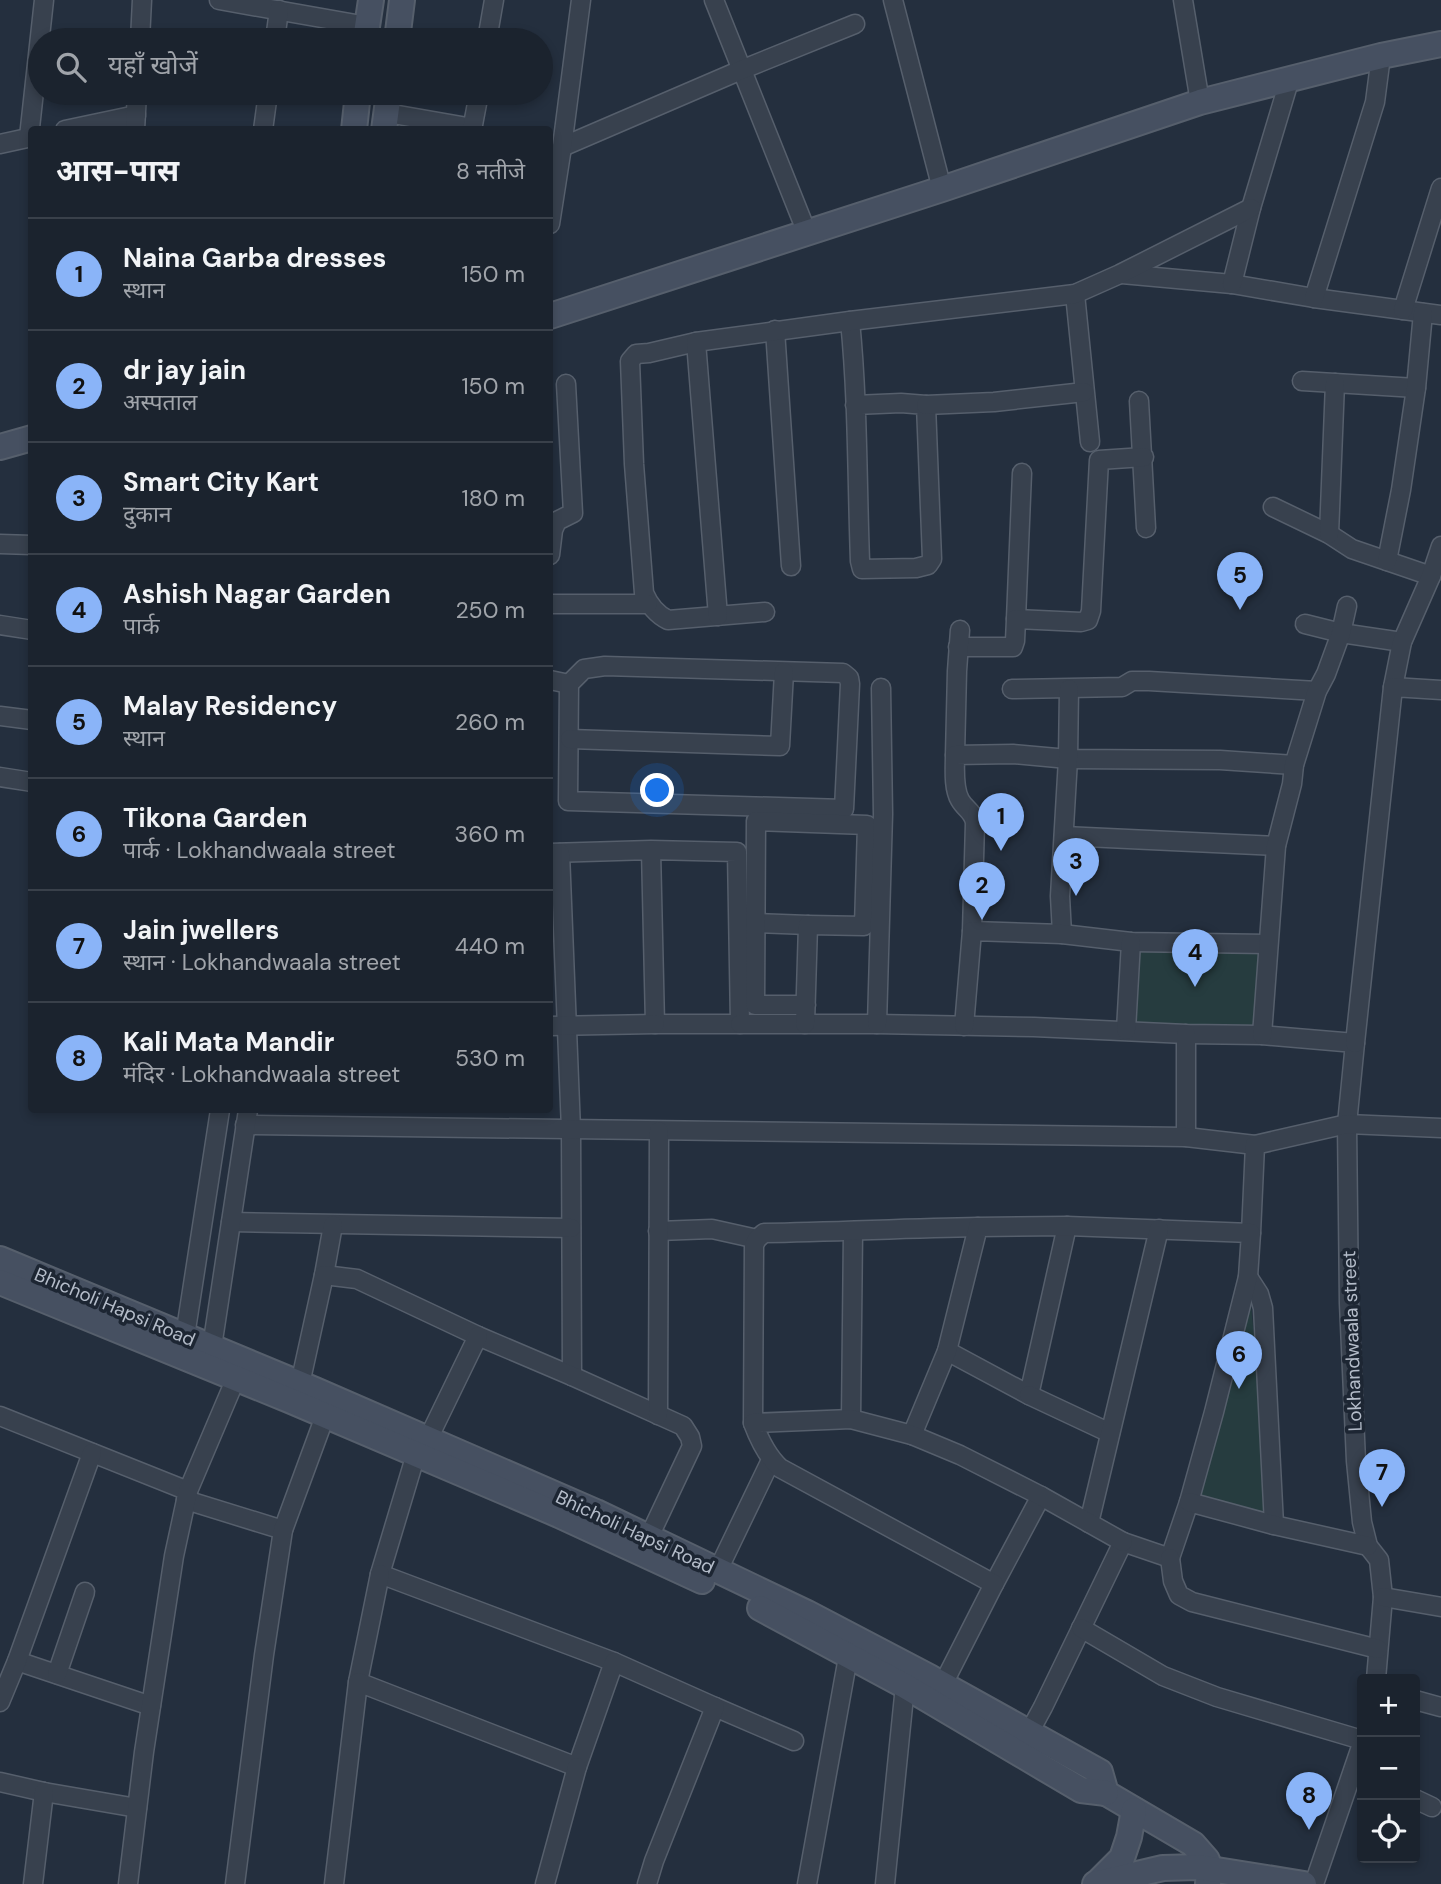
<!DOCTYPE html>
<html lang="hi">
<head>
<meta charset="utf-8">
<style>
  body { margin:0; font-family:"DM Sans","Noto Sans Devanagari",sans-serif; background:#242b36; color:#f1f3f6 }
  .controls { position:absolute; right:21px; bottom:21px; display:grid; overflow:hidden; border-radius:7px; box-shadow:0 4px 10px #0003 }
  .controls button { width:63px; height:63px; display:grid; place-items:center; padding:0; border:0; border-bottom:2px solid #39404a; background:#1b232e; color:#f1f3f6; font:35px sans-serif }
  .you { position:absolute; left:658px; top:791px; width:24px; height:24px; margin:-18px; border:5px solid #fff; border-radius:50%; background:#1a73e8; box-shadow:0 0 0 10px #1a73e833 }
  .badge { display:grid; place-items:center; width:46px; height:46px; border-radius:50%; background:#8ab4f8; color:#111; font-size:23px; font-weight:700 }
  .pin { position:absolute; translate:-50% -58px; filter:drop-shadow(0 2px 4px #0008) }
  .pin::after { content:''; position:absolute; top:37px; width:24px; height:21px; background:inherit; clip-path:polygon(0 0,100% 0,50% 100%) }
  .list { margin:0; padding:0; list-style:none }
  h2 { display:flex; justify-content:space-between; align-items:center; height:91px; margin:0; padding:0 28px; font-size:30px }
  h2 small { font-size:23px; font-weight:400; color:#a0a4aa }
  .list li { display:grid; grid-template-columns:46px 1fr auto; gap:21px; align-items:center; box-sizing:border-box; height:112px; padding:0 28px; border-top:2px solid #39404a }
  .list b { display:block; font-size:26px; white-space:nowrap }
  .list p { margin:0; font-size:23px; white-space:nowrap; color:#a0a4aa }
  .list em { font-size:23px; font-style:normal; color:#a0a4aa }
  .icon { flex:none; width:38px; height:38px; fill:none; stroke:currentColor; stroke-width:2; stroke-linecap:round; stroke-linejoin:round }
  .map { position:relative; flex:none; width:1441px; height:1884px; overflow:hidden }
  .search { position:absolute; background:#1b232e; box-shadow:0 4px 10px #0003; left:28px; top:28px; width:525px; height:77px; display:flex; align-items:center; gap:18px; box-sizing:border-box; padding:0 24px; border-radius:38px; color:#a0a4aa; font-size:26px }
  .panel { position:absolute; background:#1b232e; box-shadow:0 4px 10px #0003; left:28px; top:126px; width:525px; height:987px; border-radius:7px }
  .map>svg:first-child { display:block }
  .garden { fill:#263c3f }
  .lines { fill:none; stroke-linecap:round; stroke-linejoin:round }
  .street-casing { stroke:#565f6c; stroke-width:21 }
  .secondary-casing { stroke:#565f6c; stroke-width:28 }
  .street { stroke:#38414e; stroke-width:18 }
  .secondary { stroke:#465061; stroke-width:24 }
  .labels { text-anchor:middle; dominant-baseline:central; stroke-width:7; stroke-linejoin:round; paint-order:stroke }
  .street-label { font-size:19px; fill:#b4bcc9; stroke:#1d2633 }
</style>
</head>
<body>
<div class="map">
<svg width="1441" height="1884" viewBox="0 0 1441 1884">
  <rect width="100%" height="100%" fill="#242f3e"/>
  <!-- garden -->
  <g class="garden">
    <path d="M1131 942 1268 944 1255 1035 1126 1030Z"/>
    <path d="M1248 1277 1273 1519 1189 1502Z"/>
  </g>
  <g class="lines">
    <!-- street casing -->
    <g class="street-casing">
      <g id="street">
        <path d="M219 0 367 26"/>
        <path d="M714 0 807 233"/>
        <path d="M893 0 942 189"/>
        <path d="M1183 0 1200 102"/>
        <path d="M140 40 142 0"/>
        <path d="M275 40 279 10"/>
        <path d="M487 40 494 0"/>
        <path d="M387 113 473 128"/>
        <path d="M65 130 136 115"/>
        <path d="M135 130 137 93"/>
        <path d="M263 130 268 93"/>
        <path d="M472 130 479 93"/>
        <path d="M29 137 44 0"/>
        <path d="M0 144 32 137"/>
        <path d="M562 147 741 70 855 24"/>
        <path d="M550 224 562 147 581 0"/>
        <path d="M1122 274 1232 284 1314 298 1441 315"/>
        <path d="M1232 284 1251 208 1290 78"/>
        <path d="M1075 294 1090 442"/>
        <path d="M1314 298 1375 102 1381 56"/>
        <path d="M1403 310 1441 188"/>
        <path d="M850 321C858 400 857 481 860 561L862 569 916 568 928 565 932 559 926 405 901 403 855 405"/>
        <path d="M775 330 791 566"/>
        <path d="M696 342 649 353 636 354 630 361 634 464 644 593C649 605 656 614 668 620L765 612"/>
        <path d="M1302 381 1416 388"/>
        <path d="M1139 401 1146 528"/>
        <path d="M926 405 994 402 1084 392"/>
        <path d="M1273 507 1329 534 1352 549 1431 576"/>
        <path d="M1329 534 1335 383"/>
        <path d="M0 544 32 545"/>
        <path d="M550 555 553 530 557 521 573 513 566 384"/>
        <path d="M1387 561 1401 490 1416 388 1423 313"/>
        <path d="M550 604H648"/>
        <path d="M718 616 696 342 850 321 1075 294 1120 274 1251 208"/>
        <path d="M1016 619 1022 473"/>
        <path d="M1305 624 1341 633 1402 642"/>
        <path d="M0 625 32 630"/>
        <path d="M958 647H1013L1015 641 1016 619 1081 622 1088 620 1091 611 1099 460 1144 457"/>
        <path d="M550 680 569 684 568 801 844 809 850 684 849 678 843 673 605 666 584 669 569 684"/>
        <path d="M1393 687 1402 642 1431 576 1441 546"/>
        <path d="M1012 689 1122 687 1132 681H1149L1317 691"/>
        <path d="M0 716 32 720"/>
        <path d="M570 739 780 746 784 672"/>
        <path d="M955 755 957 671 960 630"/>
        <path d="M0 777 32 782"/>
        <path d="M1064 836 1276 846"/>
        <path d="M550 853 651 850 655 1024H740L737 852 651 850"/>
        <path d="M560 853 571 1130 572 1376"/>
        <path d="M755 923 808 925"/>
        <path d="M972 931 975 823C974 812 965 809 960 800 953 788 955 768 955 755L1013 754 1068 759 1220 760 1294 765"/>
        <path d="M1062 934 1060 896 1068 759 1069 689"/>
        <path d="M740 1024H877L1034 1027 1186 1034 1262 1035 1355 1043 1347 1124 1349 1303 1356 1461 1362 1522 1368 1546 1379 1560 1383 1597 1376 1679"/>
        <path d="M805 1024 808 925 864 926 867 825 756 821 755 1005H806"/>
        <path d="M877 1024 883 814 881 688"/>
        <path d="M550 1026 655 1024"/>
        <path d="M964 1026 972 931 1062 934 1131 942 1268 944"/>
        <path d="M1126 1030 1131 942"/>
        <path d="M1186 1034V1137"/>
        <path d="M1262 1035 1276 846 1292 784 1294 765 1317 691 1326 674 1341 633 1347 606"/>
        <path d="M1355 1043 1393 687 1441 690"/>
        <path d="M245 1125 1186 1137 1255 1145"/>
        <path d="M231 1222 571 1228"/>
        <path d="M658 1231 712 1229 757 1239"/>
        <path d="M1251 1233 1255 1145 1347 1124 1441 1128"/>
        <path d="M324 1275 333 1225"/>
        <path d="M1248 1277 1259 1294 1263 1308 1274 1525"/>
        <path d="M185 1336 220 1110"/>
        <path d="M212 1347 248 1110"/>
        <path d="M947 1351 1029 1395 1067 1226"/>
        <path d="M300 1384 324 1275 357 1279 478 1336 572 1376 683 1426 690 1437 692 1446 649 1537"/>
        <path d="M1029 1395 1110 1433"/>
        <path d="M658 1415 659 1131"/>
        <path d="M0 1416 188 1491"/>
        <path d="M851 1419 853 1232"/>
        <path d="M753 1423 754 1245 757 1239 764 1233C836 1232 907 1228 978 1227"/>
        <path d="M912 1435 947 1351 978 1227 1067 1226 1251 1233 1248 1277 1214 1412 1189 1502 1170 1558 1123 1542 1043 1707 1024 1742"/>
        <path d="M428 1439 478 1336"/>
        <path d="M416 1454 380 1574 614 1662"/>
        <path d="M186 1500 283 1530"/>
        <path d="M1189 1502 1274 1525 1368 1546"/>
        <path d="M1089 1523 1159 1229"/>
        <path d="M1170 1558 1173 1581 1179 1595 1192 1602 1378 1649"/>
        <path d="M718 1570 771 1460"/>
        <path d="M994 1584 1041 1496"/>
        <path d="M1383 1597 1441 1607"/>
        <path d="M1081 1628 1163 1676 1217 1697 1362 1740"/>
        <path d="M17 1661 151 1706"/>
        <path d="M57 1674 85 1592"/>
        <path d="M358 1682 380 1574"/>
        <path d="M938 1694 994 1584 780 1468C767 1456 759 1439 753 1423L851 1419 912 1435 960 1455 1041 1496 1123 1542"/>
        <path d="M1415 1700 1441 1707"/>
        <path d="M0 1702 17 1661 92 1453"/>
        <path d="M715 1707 794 1741"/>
        <path d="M0 1782 44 1792 137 1808"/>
        <path d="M1415 1799 1432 1807"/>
        <path d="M33 1884 44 1792"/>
        <path d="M128 1884 144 1752 174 1556 188 1491 236 1378"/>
        <path d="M235 1884 264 1655 283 1530 325 1416"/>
        <path d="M334 1884 358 1682 577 1767 614 1662 715 1707 654 1861 647 1884"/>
        <path d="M545 1884 577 1767"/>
        <path d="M807 1884 850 1646"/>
        <path d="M885 1884 905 1686"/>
        <path d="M1314 1884 1362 1744"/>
      </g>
    </g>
    <!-- secondary casing -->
    <g class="secondary-casing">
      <g id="secondary">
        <path d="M365 40 371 0"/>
        <path d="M397 40 402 0"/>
        <path d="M354 130 358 93"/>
        <path d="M384 130 389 93"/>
        <path d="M550 316 942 189 1200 102 1381 56 1441 44"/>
        <path d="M0 447 32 438"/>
        <path d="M0 1259 315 1390 596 1512 807 1613 931 1678 1100 1772 1106 1793 1193 1844 1207 1860 1209 1868 1208 1884"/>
        <path d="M0 1282 289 1400 559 1515 702 1581"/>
        <path d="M760 1608 905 1686 1081 1790 1106 1793"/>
        <path d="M1097 1883 1122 1858 1129 1837 1134 1810"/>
        <path d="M1095 1884 1163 1868 1198 1867 1304 1884"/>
      </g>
    </g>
    <!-- street -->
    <use href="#street" class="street"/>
    <!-- secondary -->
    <use href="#secondary" class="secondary"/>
  </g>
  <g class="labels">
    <!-- street labels -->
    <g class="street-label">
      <text transform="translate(115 1307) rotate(23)">Bhicholi Hapsi Road</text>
      <text transform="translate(1352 1341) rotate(-92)">Lokhandwaala street</text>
      <text transform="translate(635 1532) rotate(25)">Bhicholi Hapsi Road</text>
    </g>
  </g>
</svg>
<div class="controls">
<button>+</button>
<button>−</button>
<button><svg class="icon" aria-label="locate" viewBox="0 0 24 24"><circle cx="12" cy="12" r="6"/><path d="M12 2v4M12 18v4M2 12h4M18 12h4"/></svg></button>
</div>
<div class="you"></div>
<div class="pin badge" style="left:1001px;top:851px">1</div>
<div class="pin badge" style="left:982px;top:920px">2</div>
<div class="pin badge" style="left:1076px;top:896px">3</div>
<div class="pin badge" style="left:1195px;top:987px">4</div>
<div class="pin badge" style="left:1240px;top:610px">5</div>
<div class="pin badge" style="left:1239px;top:1389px">6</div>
<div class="pin badge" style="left:1382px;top:1507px">7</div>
<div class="pin badge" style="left:1309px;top:1830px">8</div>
<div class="search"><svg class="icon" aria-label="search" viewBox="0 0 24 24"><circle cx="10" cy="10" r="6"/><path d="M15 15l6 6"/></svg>यहाँ खोजें</div>
<section class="panel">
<h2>आस-पास<small>8 नतीजे</small></h2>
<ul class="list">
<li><span class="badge">1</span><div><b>Naina Garba dresses</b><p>स्थान</p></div><em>150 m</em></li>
<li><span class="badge">2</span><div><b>dr jay jain</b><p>अस्पताल</p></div><em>150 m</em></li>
<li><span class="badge">3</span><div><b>Smart City Kart</b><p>दुकान</p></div><em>180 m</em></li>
<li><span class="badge">4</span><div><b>Ashish Nagar Garden</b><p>पार्क</p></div><em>250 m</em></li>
<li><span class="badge">5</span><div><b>Malay Residency</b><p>स्थान</p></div><em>260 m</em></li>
<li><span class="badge">6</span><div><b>Tikona Garden</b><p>पार्क · Lokhandwaala street</p></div><em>360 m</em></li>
<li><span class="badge">7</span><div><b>Jain jwellers</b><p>स्थान · Lokhandwaala street</p></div><em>440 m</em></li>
<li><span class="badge">8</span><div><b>Kali Mata Mandir</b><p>मंदिर · Lokhandwaala street</p></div><em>530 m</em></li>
</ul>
</section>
</div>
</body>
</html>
